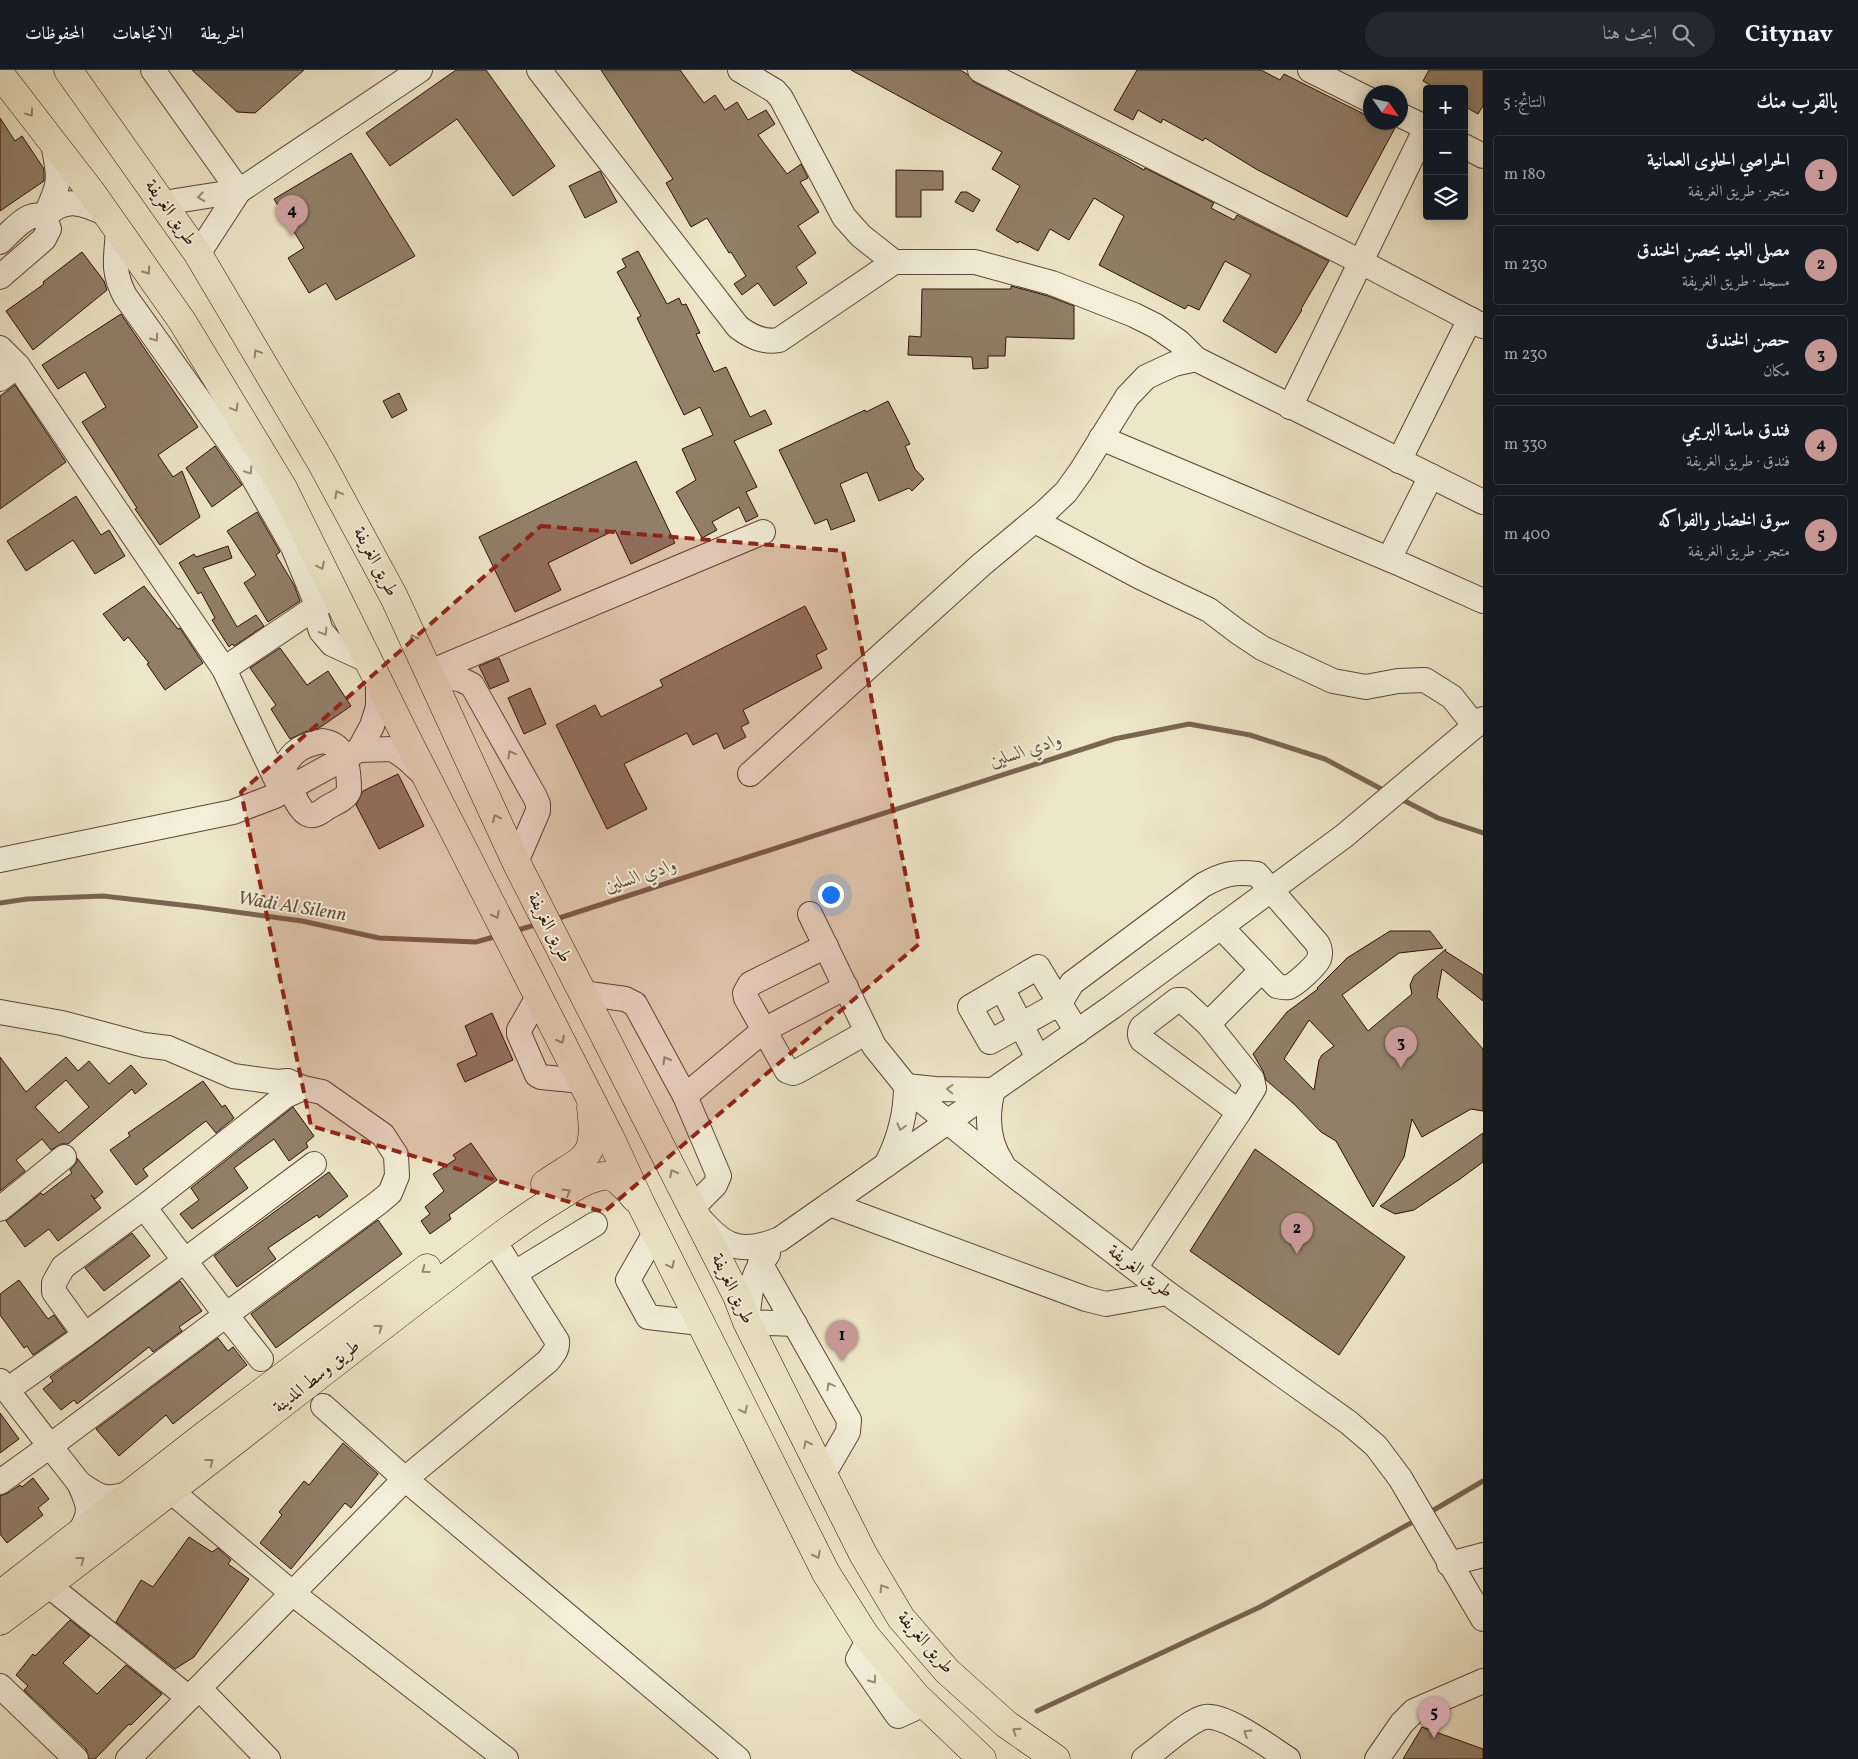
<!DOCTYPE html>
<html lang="ar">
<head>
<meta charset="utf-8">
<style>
  body { margin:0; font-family:Vollkorn,Amiri,serif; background:#242831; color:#f1f3f6; direction:rtl }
  .controls { position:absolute; right:15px; top:15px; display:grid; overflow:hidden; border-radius:5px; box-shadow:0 2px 12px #0003 }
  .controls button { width:45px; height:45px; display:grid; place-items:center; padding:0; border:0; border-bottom:1px solid #363941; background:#171b24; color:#f1f3f6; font:25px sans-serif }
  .compass { position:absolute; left:1363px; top:15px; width:45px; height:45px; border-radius:50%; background:#171b24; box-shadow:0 2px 12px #0003; rotate:124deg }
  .you { position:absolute; left:830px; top:824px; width:18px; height:18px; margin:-12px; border:4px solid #fff; border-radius:50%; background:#1a73e8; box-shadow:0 0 0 8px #1a73e833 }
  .badge { display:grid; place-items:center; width:32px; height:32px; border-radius:50%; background:#c59692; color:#111; font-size:16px; font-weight:700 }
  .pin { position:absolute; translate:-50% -41px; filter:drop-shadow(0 1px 2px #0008) }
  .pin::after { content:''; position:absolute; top:26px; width:18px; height:15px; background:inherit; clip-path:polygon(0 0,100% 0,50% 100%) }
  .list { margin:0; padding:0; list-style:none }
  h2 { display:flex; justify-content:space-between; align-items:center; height:65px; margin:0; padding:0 20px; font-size:21px }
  h2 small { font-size:16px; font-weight:400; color:#9ea1a6 }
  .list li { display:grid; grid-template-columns:32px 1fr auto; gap:15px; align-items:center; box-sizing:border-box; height:80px; margin:0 10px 10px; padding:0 10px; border:1px solid #363941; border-radius:5px }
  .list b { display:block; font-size:19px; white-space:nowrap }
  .list p { margin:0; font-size:16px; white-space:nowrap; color:#9ea1a6 }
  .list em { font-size:16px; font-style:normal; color:#9ea1a6 }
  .icon { flex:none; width:28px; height:28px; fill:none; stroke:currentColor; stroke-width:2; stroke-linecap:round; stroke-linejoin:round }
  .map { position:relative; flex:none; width:1483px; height:1689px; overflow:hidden; direction:ltr }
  header { display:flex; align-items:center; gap:30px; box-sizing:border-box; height:70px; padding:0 25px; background:#171b24; border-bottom:1px solid #363941 }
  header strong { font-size:24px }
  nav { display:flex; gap:28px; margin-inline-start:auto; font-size:18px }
  .search { width:350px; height:45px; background:#242831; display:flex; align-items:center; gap:12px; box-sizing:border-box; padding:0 18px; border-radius:28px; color:#9ea1a6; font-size:19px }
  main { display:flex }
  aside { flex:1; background:#171b24 }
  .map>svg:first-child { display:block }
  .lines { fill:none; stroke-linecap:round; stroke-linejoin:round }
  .stream { stroke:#796551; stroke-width:5 }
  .building { fill:#917f69; stroke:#2c1003; fill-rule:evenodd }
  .minor-casing { stroke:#5c4634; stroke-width:26 }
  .major-casing { stroke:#2c1003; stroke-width:29 }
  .minor { stroke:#f4efdb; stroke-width:24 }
  .major { stroke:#eee6c8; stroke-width:28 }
  .oneway { stroke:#97866f }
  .oneway2 { stroke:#9a8b7a }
  .marked { fill:#8f2418; fill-opacity:0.2; stroke:#8f2418; stroke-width:4; stroke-dasharray:10 6; stroke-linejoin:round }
  .labels { text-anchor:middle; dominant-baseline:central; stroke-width:4; stroke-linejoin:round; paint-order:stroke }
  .street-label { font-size:18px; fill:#2c1003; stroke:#f4efdb }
  .water-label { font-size:19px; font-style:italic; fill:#664f3e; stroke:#f4efdb }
</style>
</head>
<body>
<header>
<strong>Citynav</strong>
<div class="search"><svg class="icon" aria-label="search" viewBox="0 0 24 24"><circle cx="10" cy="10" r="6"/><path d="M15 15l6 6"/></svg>ابحث هنا</div>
<nav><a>الخريطة</a><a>الاتجاهات</a><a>المحفوظات</a></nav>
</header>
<main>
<aside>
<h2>بالقرب منك<small>النتائج: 5</small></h2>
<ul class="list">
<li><span class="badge">1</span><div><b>الحراصي الحلوى العمانية</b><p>متجر · طريق الغريفة</p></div><em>180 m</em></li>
<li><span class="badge">2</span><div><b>مصلى العيد بحصن الخندق</b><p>مسجد · طريق الغريفة</p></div><em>230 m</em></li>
<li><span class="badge">3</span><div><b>حصن الخندق</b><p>مكان</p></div><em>230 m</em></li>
<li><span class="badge">4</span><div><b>فندق ماسة البريمي</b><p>فندق · طريق الغريفة</p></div><em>330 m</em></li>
<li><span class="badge">5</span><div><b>سوق الخضار والفواكه</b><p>متجر · طريق الغريفة</p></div><em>400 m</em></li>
</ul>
</aside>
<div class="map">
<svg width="1483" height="1689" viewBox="0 0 1483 1689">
  <rect width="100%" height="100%" fill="#eee6c8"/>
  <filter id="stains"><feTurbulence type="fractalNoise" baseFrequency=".004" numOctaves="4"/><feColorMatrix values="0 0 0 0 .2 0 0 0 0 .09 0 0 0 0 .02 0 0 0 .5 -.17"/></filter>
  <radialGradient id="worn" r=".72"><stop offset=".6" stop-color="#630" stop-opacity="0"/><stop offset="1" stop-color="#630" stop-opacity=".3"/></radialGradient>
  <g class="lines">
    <!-- stream -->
    <g class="stream">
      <path d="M1399 728 1438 748 1483 763"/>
      <path d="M0 833 27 829 103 826 199 837 302 851 379 868 476 872 497 866"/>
      <path d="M553 850 1114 669 1189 654 1250 665 1325 689 1387 722"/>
      <path d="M515 861 538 854"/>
      <path d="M1427 1444 1483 1411"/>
      <path d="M1037 1641 1260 1537 1418 1449"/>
    </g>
  </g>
  <!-- building -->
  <g class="building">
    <path d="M192 0H304L255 43 237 42Z"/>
    <path d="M456 0H486L555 96 513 126 457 49 390 96 366 63Z"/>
    <path d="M601 0H680L704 33 715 25 725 40 737 32 748 50 766 40 775 54 758 65 787 104 801 94 808 108 800 112 819 142 798 156 816 183 796 197 807 213 774 236 758 213 742 225 734 214 746 206 731 182 729 183 707 148 691 157 666 113 673 109Z"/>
    <path d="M851 0H960L967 4 974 12 1121 87 1144 100 1145 98 1214 133 1211 138 1234 150 1237 145 1329 191 1301 239 1302 240 1276 283 1223 251 1251 205 1225 191 1199 240 1188 235 1185 239 1099 195 1124 146 1094 128 1069 170 1050 159 1038 181 1019 171 1018 173 996 160 1020 116 992 99 1002 82Z"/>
    <path d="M1137 0H1261L1280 10 1284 4 1370 47V52H1389L1395 58 1347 147 1256 99 1205 68 1203 71 1163 49 1161 53 1138 40 1133 50 1114 40Z"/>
    <path d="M1429 0H1483V36L1478 44 1464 36V19H1437L1423 11Z"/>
    <path d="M0 48 15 71 22 66 44 99V111L0 141Z"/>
    <path d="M351 83 415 186 336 230 326 213 309 223 288 188 304 178 274 129Z"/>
    <path d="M896 100 943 101V120H921V147H896Z"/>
    <path d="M600 101 617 132 585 148 569 116Z"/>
    <path d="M961 122H967L980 130 973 142 955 132Z"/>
    <path d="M638 181 667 234 679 228 682 235 686 234 700 263 696 264 714 302 726 297 750 347 765 340 772 354 734 371 757 417 746 422 758 446 746 452 739 437 712 452 717 460 702 468 676 422 696 410 682 379 713 365 700 337 684 345 637 248 641 246 617 202 626 197 622 189Z"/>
    <path d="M82 182 104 211 107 220 33 280 6 241 44 214 43 212Z"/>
    <path d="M1011 216 1048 226 1074 236V269L1006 267 1005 286H988V298L973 299 972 287 908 285 909 266 921 267 922 219H1011Z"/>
    <path d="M121 244 198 357 158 385 173 407 182 401 200 447 160 475 135 439 137 438 82 352 106 337 85 302 58 319 42 295Z"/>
    <path d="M15 315 66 392 0 439V326Z"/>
    <path d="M399 323 407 340 392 348 383 331Z"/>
    <path d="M888 331 910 374 905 376 915 399 924 409 912 421 909 418 879 431 867 402 840 414 855 451 831 460 827 449 815 454 779 380 865 340 866 342Z"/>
    <path d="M215 376 242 415 212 437 186 398Z"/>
    <path d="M636 391 675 473 631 494 615 460 548 493 561 520 515 542 479 467Z"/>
    <path d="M76 426 101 465 109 460 125 486 95 504 73 470 26 501 7 471Z"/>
    <path d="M257 442 280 482 276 485 294 515 300 531 268 552 244 513 256 505 227 461Z"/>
    <path d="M228 476 232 488 203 498 237 557 256 545 264 556 234 576 232 574 229 577 212 550 215 548 201 522 198 524 179 493 194 484 196 487Z"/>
    <path d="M144 516 178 559 180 558 203 593 165 620 147 594 149 593 128 567 124 571 103 544Z"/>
    <path d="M805 536 827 579 816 585 822 598 743 640 749 653 741 657 746 667 724 679 717 663 693 675 687 663 624 694 647 739 607 759 556 655 595 635 601 647 663 616 660 610Z"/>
    <path d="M280 578 307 615 328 601 351 636 319 658 305 662 290 669 271 639 276 635 250 598Z"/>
    <path d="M499 588 509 611 490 619 479 596Z"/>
    <path d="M530 618 546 654 524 664 508 628Z"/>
    <path d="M398 704 424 756 379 779 356 735 363 721Z"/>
    <path d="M1390 861H1430L1443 878 1399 883 1342 925 1368 961 1412 924 1410 915 1414 906 1446 879 1445 881 1483 905V931L1442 899 1437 927 1483 979V1041L1471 1039 1422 1067 1412 1049 1404 1087 1373 1137 1336 1071 1321 1062 1294 1034 1266 1010 1263 1001 1253 984 1287 942 1318 919 1317 918 1347 888ZM1309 950 1334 976 1322 985 1319 990 1314 1020 1284 989Z"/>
    <path d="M492 943 513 990 465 1012 457 994 477 985 465 956Z"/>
    <path d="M0 987 26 1022 66 987 78 1001 89 991 109 1014 131 995 147 1014 135 1024 132 1019 68 1074H61L51 1080 42 1069 16 1090 25 1101 0 1121ZM66 1010 89 1037 59 1063 35 1037Z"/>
    <path d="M203 1011 222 1037 225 1035 234 1048 216 1063 206 1051 143 1099 148 1106 136 1115 110 1080 130 1066 128 1063Z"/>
    <path d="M293 1037 314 1066 306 1073 308 1077 289 1091 274 1069 234 1098 248 1118 192 1159 180 1144 199 1130 191 1118Z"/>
    <path d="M1483 1063V1092L1460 1109 1414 1140 1395 1144 1380 1136Z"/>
    <path d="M471 1073 497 1110 449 1145 451 1149 430 1164 421 1151 430 1144 425 1137 444 1121 433 1104 456 1089 453 1085Z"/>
    <path d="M1255 1079 1405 1187 1339 1285 1190 1181Z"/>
    <path d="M77 1088 103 1122 95 1129 91 1125 101 1138 58 1171 49 1159 25 1177 6 1151 41 1123 43 1125 72 1103 70 1100 77 1092Z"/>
    <path d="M329 1102 348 1126 319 1148 317 1145 268 1178 276 1189 237 1217 214 1186Z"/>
    <path d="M378 1150 402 1184 276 1278 251 1244Z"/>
    <path d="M132 1163 150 1186 104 1221 85 1198Z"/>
    <path d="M19 1210 48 1249 54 1245 66 1262 33 1285 27 1276 24 1278 0 1245V1224Z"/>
    <path d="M180 1211 202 1241 179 1257 182 1261 153 1282 149 1277 77 1334 74 1330 61 1340 43 1319 53 1311 50 1307Z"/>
    <path d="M218 1268 228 1281 233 1277 247 1295 173 1354 166 1345 119 1386 96 1359Z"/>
    <path d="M0 1343 19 1369 0 1383Z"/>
    <path d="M343 1373 378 1404 351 1438 345 1433 291 1499 260 1473 282 1445 279 1442 304 1411 309 1415Z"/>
    <path d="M33 1408 49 1429 38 1438 43 1445 7 1473 0 1464V1426L8 1423 20 1415 22 1417Z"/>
    <path d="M189 1467 212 1482 218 1478 231 1490 228 1494 249 1509 194 1587 175 1599 116 1552 141 1510 153 1517Z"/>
    <path d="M70 1550 90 1566 63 1593 97 1624 126 1595 162 1624 131 1655 129 1654 95 1689H89L86 1679 24 1620 28 1616 16 1605 33 1584 35 1586Z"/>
    <path d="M1422 1657 1483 1679V1689H1403Z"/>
  </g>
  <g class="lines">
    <!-- minor casing -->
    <g class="minor-casing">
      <g id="minor">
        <path d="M153 0 239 121"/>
        <path d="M539 0 738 257C750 266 763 273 779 270L894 192H975L1052 213 1134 245 1156 256 1179 272 1196 289 1483 432"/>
        <path d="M740 0 775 21 781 28 844 147 861 166 894 192"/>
        <path d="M980 0 1361 192 1483 256"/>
        <path d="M1310 0 1370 30"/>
        <path d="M1400 45 1427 58"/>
        <path d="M1464 76 1483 86"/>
        <path d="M163 133 239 121"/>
        <path d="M44 148C60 114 61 111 53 74"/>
        <path d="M44 148C63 126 82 132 106 144"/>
        <path d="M118 161C116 189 112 201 125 226L249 400 293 477 315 530V542L321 561 332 574 369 591"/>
        <path d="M0 172C12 161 39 127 49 159L44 169 0 207"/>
        <path d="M198 184 239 121 420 0"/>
        <path d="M0 278 18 296 224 599 282 722"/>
        <path d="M0 309 18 296"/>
        <path d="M1290 337 1426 58"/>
        <path d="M1101 368 1398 493 1483 531"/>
        <path d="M1399 391 1470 249"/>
        <path d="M1035 451 1140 507 1209 540 1238 562 1262 578 1333 611 1366 617 1398 611 1425 610 1452 627 1475 656"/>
        <path d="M1389 489 1431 406"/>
        <path d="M224 599 325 531"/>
        <path d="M430 602 763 462"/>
        <path d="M430 602 462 610 472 615 535 727 538 734V741L516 792"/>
        <path d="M323 671C347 675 349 699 349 721 346 729 335 733 328 737 322 741 317 746 310 745 297 743 288 710 284 698 292 680 304 675 323 671Z"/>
        <path d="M359 680 372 656 378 637V611"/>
        <path d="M750 704 981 495 1046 441 1066 422 1081 401 1127 327 1146 307 1174 294 1196 289"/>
        <path d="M0 790 233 742 275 726 359 680 393 679 407 689 422 703"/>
        <path d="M810 844 874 976 911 1022 1006 1099 1167 1223 1348 1352 1376 1376 1400 1408 1483 1549"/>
        <path d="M826 876 750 914 745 923 746 928 787 1001 793 1003 798 1001 867 962"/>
        <path d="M1002 918 1038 988"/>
        <path d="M582 923 625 929 635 934 685 1026 719 1106 715 1115 691 1139C721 1172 733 1188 780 1169L1112 937 1344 766 1483 649"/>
        <path d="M538 927 519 960V964L537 1005 541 1007 582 1011"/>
        <path d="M0 942 62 953 144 975 168 978 233 1006 277 1012 288 1011 303 1018"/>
        <path d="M1208 954 1262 900"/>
        <path d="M1077 962 1038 897 970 937 990 972 1060 933 1072 913 1203 815C1223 804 1234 801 1257 804L1317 873C1320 878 1321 883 1319 889 1316 896 1296 914 1289 917 1284 918 1281 917 1277 916L1221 857"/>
        <path d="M685 1026 764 960 846 917"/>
        <path d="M886 1095C899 1070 906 1045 906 1016L935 1019 993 1020C986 1046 987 1070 1002 1093"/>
        <path d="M830 1134 1086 1229 1106 1234 1167 1223"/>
        <path d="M0 1139 64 1087"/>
        <path d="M655 1163 628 1210 648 1247 700 1253"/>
        <path d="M768 1184C750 1205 750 1226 747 1252L795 1254"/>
        <path d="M760 1193 849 1350 848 1362 823 1405"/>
        <path d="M1135 1198 1239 1042 1254 1018 1252 1009 1208 954 1182 930H1177L1142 957C1139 962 1139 965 1142 970L1239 1042"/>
        <path d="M515 1203 595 1154"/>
        <path d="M261 1289 226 1245 378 1133 390 1123 397 1106 396 1085 383 1065 322 1022 303 1018 285 1026 144 1137 63 1197 54 1213V1222L85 1265 314 1094"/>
        <path d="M0 1311 50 1376 0 1412"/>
        <path d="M7 1320 85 1265"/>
        <path d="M323 1336 405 1409 738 1689"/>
        <path d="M79 1413 50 1376 226 1245 144 1137"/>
        <path d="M172 1422 292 1523 506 1689"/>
        <path d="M78 1464C93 1442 89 1435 79 1413 100 1428 106 1431 131 1423"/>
        <path d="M1449 1494 1483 1485"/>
        <path d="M48 1515 189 1628"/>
        <path d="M869 1569 858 1589 898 1646 924 1634"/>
        <path d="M0 1616 76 1689"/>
        <path d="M128 1689 199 1618"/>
        <path d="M268 1689 199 1618 405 1409 548 1291C553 1284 558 1280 557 1271L494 1171"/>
        <path d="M1144 1689C1159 1679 1189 1650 1205 1647 1226 1644 1271 1678 1288 1689"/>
        <path d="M1377 1689 1402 1653 1414 1641 1483 1611"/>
      </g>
    </g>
    <!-- major casing -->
    <g class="major-casing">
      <g id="major">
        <path d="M68 0 198 184 321 392 394 527 516 792 737 1226 747 1252 863 1484 901 1548 947 1601 1006 1654 1056 1689"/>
        <path d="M0 4 92 123 182 251 283 418 406 667 610 1067 641 1134 826 1503 865 1565 916 1626 982 1689"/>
        <path d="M545 1114C583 1087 598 1092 591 1038"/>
        <path d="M0 1525 205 1365 427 1198"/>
        <path d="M0 1551C150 1440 295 1322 444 1209 481 1181 517 1152 557 1128 571 1119 587 1108 603 1106 616 1104 627 1119 635 1128"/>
      </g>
    </g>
    <!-- minor -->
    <use href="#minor" class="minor"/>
    <!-- major -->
    <use href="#major" class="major"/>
  </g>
  <!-- one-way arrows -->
  <defs><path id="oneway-chevron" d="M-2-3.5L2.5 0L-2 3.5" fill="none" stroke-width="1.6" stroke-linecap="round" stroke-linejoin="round" transform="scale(1.25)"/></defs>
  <g class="oneway">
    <use href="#oneway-chevron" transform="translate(30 43) rotate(53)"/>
    <use href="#oneway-chevron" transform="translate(147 201) rotate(55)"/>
    <use href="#oneway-chevron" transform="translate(257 283) rotate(-121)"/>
    <use href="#oneway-chevron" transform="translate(235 338) rotate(59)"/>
    <use href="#oneway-chevron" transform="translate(338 424) rotate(-118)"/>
    <use href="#oneway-chevron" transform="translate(321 496) rotate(64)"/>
    <use href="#oneway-chevron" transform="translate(413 568) rotate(-115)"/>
    <use href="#oneway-chevron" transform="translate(496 748) rotate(-115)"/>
    <use href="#oneway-chevron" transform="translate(496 845) rotate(63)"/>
    <use href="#oneway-chevron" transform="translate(561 970) rotate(63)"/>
    <use href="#oneway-chevron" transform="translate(673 1103) rotate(-117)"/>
    <use href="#oneway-chevron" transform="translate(567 1122) rotate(-31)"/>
    <use href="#oneway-chevron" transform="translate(671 1195) rotate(64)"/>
    <use href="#oneway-chevron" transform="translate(425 1200) rotate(144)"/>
    <use href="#oneway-chevron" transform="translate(379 1258) rotate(-37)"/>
    <use href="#oneway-chevron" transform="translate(744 1340) rotate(64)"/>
    <use href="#oneway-chevron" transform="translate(807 1374) rotate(-116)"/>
    <use href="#oneway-chevron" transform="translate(210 1392) rotate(-38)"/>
    <use href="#oneway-chevron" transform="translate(817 1485) rotate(63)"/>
    <use href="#oneway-chevron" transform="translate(81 1490) rotate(-37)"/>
    <use href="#oneway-chevron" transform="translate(883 1518) rotate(-121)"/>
    <use href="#oneway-chevron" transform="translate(1016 1661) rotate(-145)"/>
  </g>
  <g class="oneway2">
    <use href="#oneway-chevron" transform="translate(201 127) rotate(171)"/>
    <use href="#oneway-chevron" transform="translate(155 268) rotate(55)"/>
    <use href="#oneway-chevron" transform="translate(249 401) rotate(58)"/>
    <use href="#oneway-chevron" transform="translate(324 562) rotate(59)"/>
    <use href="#oneway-chevron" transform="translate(511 684) rotate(-119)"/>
    <use href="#oneway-chevron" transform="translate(666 990) rotate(-119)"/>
    <use href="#oneway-chevron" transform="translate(950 1019) rotate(-178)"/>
    <use href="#oneway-chevron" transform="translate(901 1057) rotate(105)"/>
    <use href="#oneway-chevron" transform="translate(830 1316) rotate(-119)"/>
    <use href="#oneway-chevron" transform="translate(873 1610) rotate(55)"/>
    <use href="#oneway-chevron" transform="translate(1247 1663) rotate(-148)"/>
  </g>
  <!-- marked area -->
  <path class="marked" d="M541 456 843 481 919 874 604 1142 311 1056 241 722Z"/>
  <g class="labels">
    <!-- street labels -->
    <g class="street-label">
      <text transform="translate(170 143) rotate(55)">طريق الغريفة</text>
      <text transform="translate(375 492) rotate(62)">طريق الغريفة</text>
      <text transform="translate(549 858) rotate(63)">طريق الغريفة</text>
      <text transform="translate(1140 1202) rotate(37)">طريق الغريفة</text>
      <text transform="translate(732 1219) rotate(64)">طريق الغريفة</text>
      <text transform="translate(317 1307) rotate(-39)">طريق وسط المدينة</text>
      <text transform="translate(925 1573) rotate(49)">طريق الغريفة</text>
    </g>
    <!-- water labels -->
    <g class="water-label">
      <text transform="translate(1026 681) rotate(-18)">وادي السلين</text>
      <text transform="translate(641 806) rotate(-18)">وادي السلين</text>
      <text transform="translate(292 837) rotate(9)">Wadi Al Silenn</text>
    </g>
  </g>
  <rect width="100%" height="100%" filter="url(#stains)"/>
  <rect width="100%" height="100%" fill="url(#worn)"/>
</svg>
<div class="controls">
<button>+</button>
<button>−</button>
<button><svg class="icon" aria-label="layers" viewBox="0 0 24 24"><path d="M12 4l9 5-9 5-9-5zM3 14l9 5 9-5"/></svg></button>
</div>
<svg class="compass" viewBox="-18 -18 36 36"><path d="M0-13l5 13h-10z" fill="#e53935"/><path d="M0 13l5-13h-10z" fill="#9ea1a6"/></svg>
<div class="you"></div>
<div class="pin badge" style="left:842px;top:1291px">1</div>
<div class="pin badge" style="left:1297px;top:1184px">2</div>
<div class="pin badge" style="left:1401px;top:998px">3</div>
<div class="pin badge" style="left:292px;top:166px">4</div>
<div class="pin badge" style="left:1434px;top:1668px">5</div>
</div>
</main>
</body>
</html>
